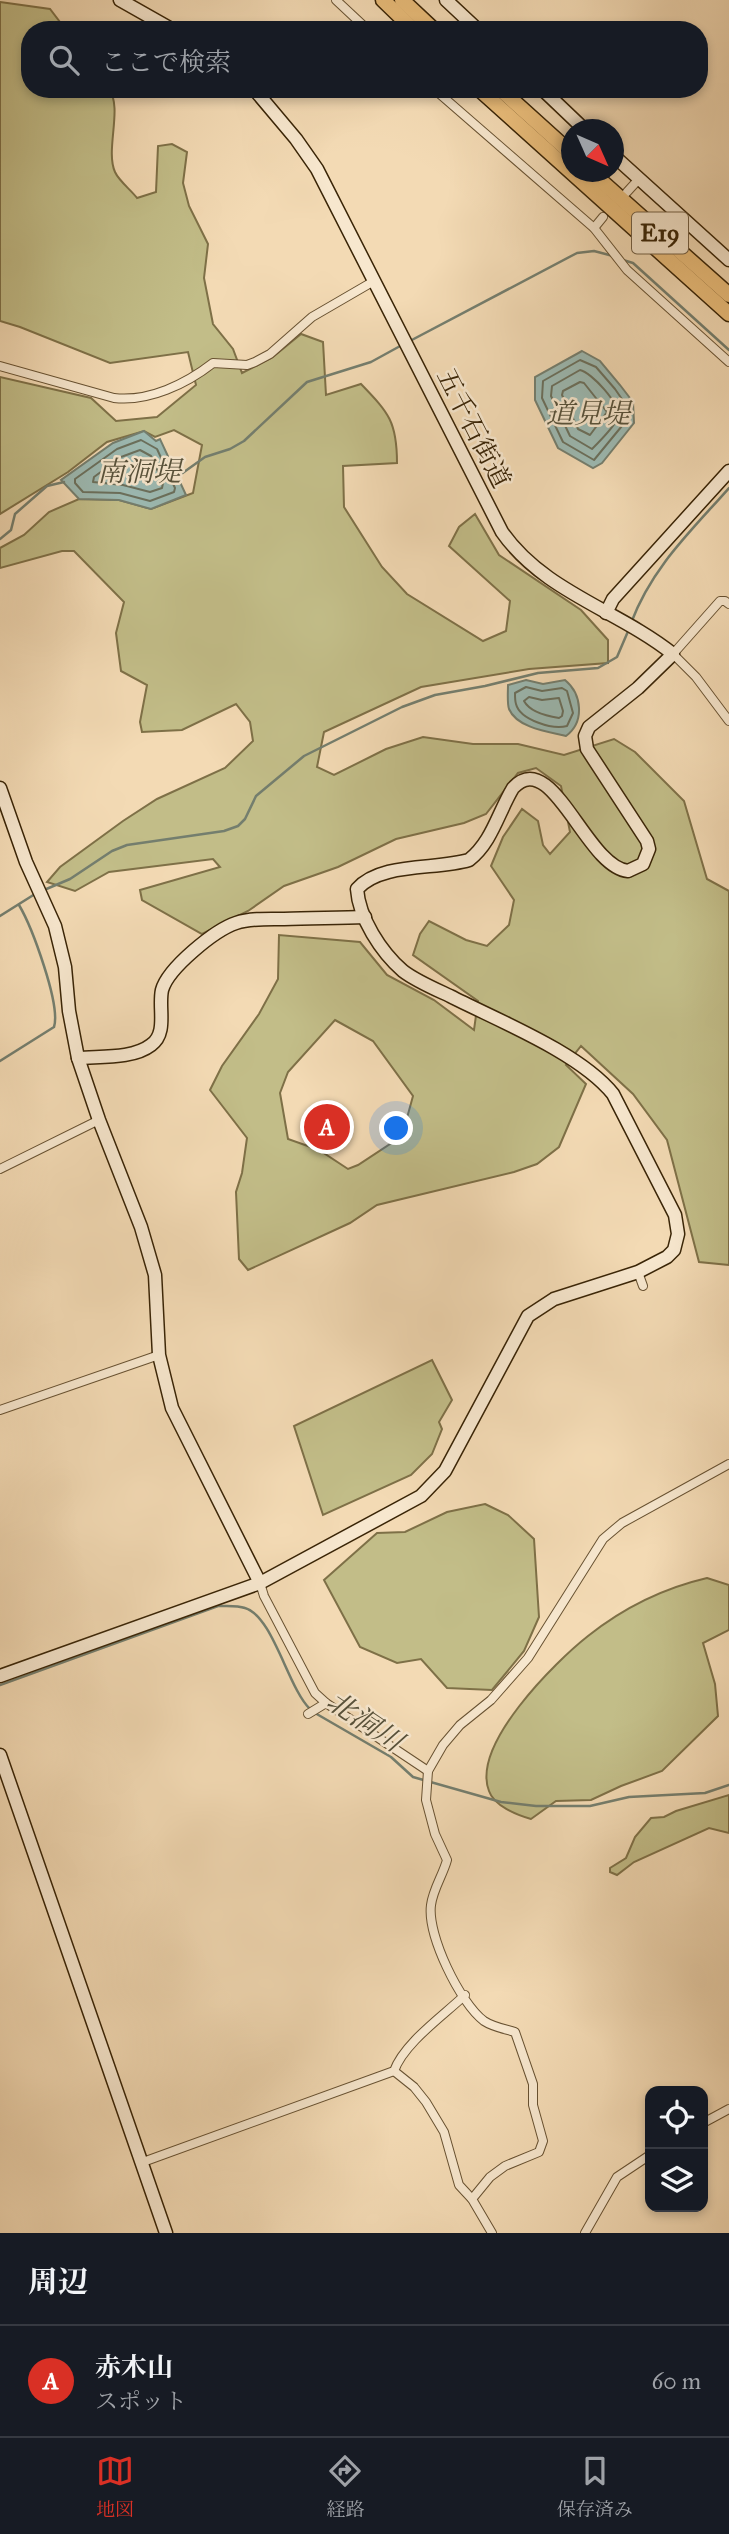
<!DOCTYPE html>
<html lang="ja">
<head>
<meta charset="utf-8">
<style>
  body { margin:0; font-family:"IM FELL Great Primer","Noto Serif JP",serif; background:#242831; color:#f1f3f6 }
  .controls { position:absolute; right:21px; bottom:21px; display:grid; overflow:hidden; border-radius:14px; box-shadow:0 4px 10px #0003 }
  .controls button { width:63px; height:63px; display:grid; place-items:center; padding:0; border:0; border-bottom:2px solid #363941; background:#171b24; color:#f1f3f6; font:35px sans-serif }
  .compass { position:absolute; left:561px; top:119px; width:63px; height:63px; border-radius:50%; background:#171b24; box-shadow:0 4px 10px #0003; rotate:135deg }
  .you { position:absolute; left:397px; top:1129px; width:24px; height:24px; margin:-18px; border:5px solid #fff; border-radius:50%; background:#1a73e8; box-shadow:0 0 0 10px #1a73e833 }
  .badge { display:grid; place-items:center; width:46px; height:46px; border-radius:50%; background:#d93025; color:#fff; font-size:23px; font-weight:700 }
  .pin { position:absolute; translate:-50% -50%; border:4px solid #fff; box-shadow:0 2px 7px #0006 }
  .list { margin:0; padding:0; list-style:none }
  h2 { display:flex; justify-content:space-between; align-items:center; height:91px; margin:0; padding:0 28px; font-size:30px }
  h2 small { font-size:23px; font-weight:400; color:#9ea1a6 }
  .list li { display:grid; grid-template-columns:46px 1fr auto; gap:21px; align-items:center; box-sizing:border-box; height:112px; padding:0 28px; border-top:2px solid #363941 }
  .list b { display:block; font-size:26px; white-space:nowrap }
  .list p { margin:0; font-size:23px; white-space:nowrap; color:#9ea1a6 }
  .list em { font-size:23px; font-style:normal; color:#9ea1a6 }
  .icon { flex:none; width:38px; height:38px; fill:none; stroke:currentColor; stroke-width:2; stroke-linecap:round; stroke-linejoin:round }
  .map { position:relative; flex:none; width:729px; height:2233px; overflow:hidden }
  .search { position:absolute; background:#171b24; box-shadow:0 4px 10px #0003; left:21px; right:21px; top:21px; height:77px; display:flex; align-items:center; gap:18px; box-sizing:border-box; padding:0 24px; border-radius:28px; color:#9ea1a6; font-size:26px }
  .sheet { height:203px; background:#171b24 }
  nav { display:flex; justify-content:space-around; align-items:center; box-sizing:border-box; height:98px; border-top:2px solid #363941; background:#171b24; font-size:19px; color:#9ea1a6 }
  nav a { display:grid; justify-items:center; gap:4px }
  nav .on { color:#d93025 }
  .map>svg:first-child { display:block }
  .green { fill:#c2bd88; stroke:#7e7047; stroke-width:2; fill-rule:evenodd }
  .water { fill:#9cbab3; stroke:#747e6e; stroke-width:2 }
  .lines { fill:none; stroke-linecap:round; stroke-linejoin:round }
  .shore { stroke:#6a6f5c; stroke-width:2 }
  .stream { stroke:#747e6e; stroke-width:2.5 }
  .street-casing { stroke:#685232; stroke-width:10 }
  .secondary-casing { stroke:#392406; stroke-width:15 }
  .highway-casing { stroke:#392406; stroke-width:17 }
  .street { stroke:#f7e7ce; stroke-width:8 }
  .secondary { stroke:#f7e7ce; stroke-width:12 }
  .highway { stroke:#eabd7a; stroke-width:14 }
  .labels { text-anchor:middle; dominant-baseline:central; stroke-width:5; stroke-linejoin:round; paint-order:stroke }
  .shield { fill:#f7e7ce; stroke:#725e42; stroke-width:2 }
  .shield-label { font-size:24px; font-weight:bold; fill:#392406 }
  .street-label { font-size:26px; fill:#392406; stroke:#f7e7ce }
  .water-label { font-size:28px; font-style:italic; fill:#57513a; stroke:#f7e7ce }
</style>
</head>
<body>
<div class="map">
<svg width="729" height="2233" viewBox="0 0 729 2233">
  <rect width="100%" height="100%" fill="#f3dab4"/>
  <filter id="stains"><feTurbulence type="fractalNoise" baseFrequency=".00286" numOctaves="4"/><feColorMatrix values="0 0 0 0 .2 0 0 0 0 .09 0 0 0 0 .02 0 0 0 .5 -.17"/></filter>
  <radialGradient id="worn" r=".72"><stop offset=".6" stop-color="#630" stop-opacity="0"/><stop offset="1" stop-color="#630" stop-opacity=".3"/></radialGradient>
  <!-- green -->
  <g class="green">
    <path d="M0 2 50 9 66 30H30V89H109C123 108 105 150 115 172 119 181 131 190 137 198L156 192 158 146 172 144 187 152 183 183 189 206 208 244 204 278 213 324 233 349 242 373 273 357 301 334 323 342 326 395 361 384C389 413 397 422 397 463L343 466 344 507 382 567 407 594 483 641 506 631 510 601 449 546 459 527 475 514 499 555 581 610 608 640V663L529 669 421 687 324 732 317 767 334 775 386 749 423 737 473 744H518L564 755 614 739 635 752 684 801 707 879 729 891V1265L699 1262 667 1140 633 1094 581 1046 566 1065 586 1084 559 1147 537 1164 514 1172 377 1205 350 1223 248 1270 239 1259 236 1192 242 1173 247 1138 210 1090 222 1066 259 1014 278 979 279 935 360 942 387 975 434 1000 474 1030 478 1001 413 955 420 934 429 921 466 940 487 946 509 925 514 900 491 866 503 837 522 809 538 821 543 845 550 854 570 832 561 786 536 768 518 773 486 814 464 823 396 839 338 867 284 886 248 911 202 934 142 900 140 890 220 867 213 859 109 872 75 891 47 882 60 867 123 821 157 799 225 768 253 741 250 722 236 704 182 730 142 732 140 722 147 685 121 671 116 633 124 602 74 551H62L0 568V548L24 535 49 512 79 499 119 500 151 509 193 493 202 445 174 430 155 437 144 431 107 442 68 472 0 514V377L91 398 116 421 157 417 196 385 188 352 110 363 20 327 0 321ZM335 1020 373 1041 413 1096 402 1136 358 1165 348 1169 319 1150 288 1139 280 1093 288 1072Z"/>
    <path d="M432 1360 452 1400 439 1422 442 1429 432 1454 411 1475 323 1515 294 1426Z"/>
    <path d="M485 1504 508 1515 534 1539 539 1617 524 1651 492 1690 447 1688 421 1659 397 1663 360 1647 324 1580 377 1533 405 1532 447 1512Z"/>
    <path d="M707 1578 729 1585V1630L703 1643 715 1684 718 1716 662 1771 621 1786 591 1800 556 1801 531 1819C517 1815 494 1806 489 1791 471 1745 555 1662 588 1636 622 1609 664 1588 707 1578Z"/>
    <path d="M729 1795V1833L709 1828 634 1862 617 1875 610 1872V1868L626 1858 635 1837 651 1818 664 1817 676 1811Z"/>
  </g>
  <!-- water -->
  <g class="water">
    <path d="M582 351 600 361 620 385 633 402 634 423 602 463 593 468 558 448 535 400V377Z"/>
    <path d="M144 431 156 441 160 439 186 495 151 509 119 500 79 499 61 480 113 443Z"/>
    <path d="M526 680 543 684 565 680C582 694 585 722 566 736 549 732 517 728 509 709 507 703 508 692 508 685Z"/>
  </g>
  <g class="lines">
    <!-- shore -->
    <g class="shore">
      <path d="M580 360 596 367 615 389 626 405V421L594 460 563 442 542 398 543 381Z"/>
      <path d="M580 370C591 372 621 404 618 417 616 425 598 443 592 449L570 436 551 396 552 386Z"/>
      <path d="M580 382 584 383 607 412 590 435 578 429 562 395 563 391Z"/>
      <path d="M141 440 157 449 175 488 174 492 150 501 120 493 83 492 75 483V479L117 449Z"/>
      <path d="M140 450 151 456 163 483 162 488 150 492 123 485 93 482 94 477 121 457Z"/>
      <path d="M526 687 542 691 562 688 567 691 573 713 567 726C553 730 520 720 516 704 515 701 515 697 515 693Z"/>
      <path d="M529 697 542 700 559 698 563 711 562 716 559 718C546 716 530 712 524 701Z"/>
    </g>
    <!-- stream -->
    <g class="stream">
      <path d="M623 260 633 263 729 350"/>
      <path d="M408 342 577 253 594 251 613 256"/>
      <path d="M177 477 205 457 230 449 244 441 307 382 371 362 402 345"/>
      <path d="M0 539 11 530 15 514 47 486 64 482"/>
      <path d="M631 623C652 567 691 531 729 488"/>
      <path d="M44 890 70 879 112 851 127 845 224 831 238 826 245 819 256 796 304 756 402 707 435 695 485 686 538 673 598 668 617 657 629 629"/>
      <path d="M0 916 35 894"/>
      <path d="M0 1061 54 1027C61 1005 32 927 19 905"/>
      <path d="M0 1685 218 1606C226 1606 237 1605 245 1608 273 1616 288 1688 310 1709"/>
      <path d="M315 1713 391 1757 413 1777 501 1802 536 1806H590L629 1797 705 1793 729 1785"/>
    </g>
    <!-- street casing -->
    <g class="street-casing">
      <g id="street">
        <path d="M336 0 368 30"/>
        <path d="M434 89 594 228 627 270 729 362"/>
        <path d="M627 192 638 180"/>
        <path d="M594 228 603 217"/>
        <path d="M0 366 114 398C149 402 186 384 213 363L247 365 255 362 270 354 312 317 374 281"/>
        <path d="M729 604 725 601H720L673 654 696 677 729 721"/>
        <path d="M0 1169 99 1120"/>
        <path d="M638 1272 643 1286"/>
        <path d="M0 1410 159 1355"/>
        <path d="M260 1583 264 1596 315 1693 326 1703 428 1771"/>
        <path d="M308 1714 326 1703"/>
        <path d="M394 2071 414 2087 426 2102 444 2132 459 2185 472 2199 492 2233"/>
        <path d="M703 2123 729 2109"/>
        <path d="M143 2162 394 2071C404 2043 443 2016 465 1995"/>
        <path d="M472 2199 490 2177 505 2166 539 2152 543 2141 533 2105V2084L515 2032C505 2029 493 2027 484 2021 460 2003 427 1935 431 1905 433 1889 443 1875 447 1860L435 1834 426 1800 428 1771 443 1745 460 1725 491 1700 528 1658 603 1539 622 1523 729 1464"/>
        <path d="M585 2233 617 2177 650 2155"/>
      </g>
    </g>
    <!-- secondary casing -->
    <g class="secondary-casing">
      <g id="secondary">
        <path d="M120 0 173 30"/>
        <path d="M446 0 478 30"/>
        <path d="M542 89 585 130"/>
        <path d="M614 156 729 260"/>
        <path d="M606 613 613 599 729 471"/>
        <path d="M0 788 26 862 55 926 65 967 69 1011 78 1058 99 1120 141 1227 155 1275 159 1355 172 1408 260 1583"/>
        <path d="M78 1058C100 1056 133 1059 151 1045 168 1033 158 1008 162 990 168 968 215 930 236 923 251 918 269 919 284 919 311 918 338 918 365 917"/>
        <path d="M0 1676 260 1583 421 1496 445 1471 528 1316 554 1299 638 1272 667 1257 674 1250 678 1234 675 1215 613 1094C580 1053 499 1021 450 996 435 989 416 981 403 971 381 952 359 918 357 889 381 862 436 870 469 860 492 842 498 813 513 788 552 746 586 867 628 871L643 864 649 849 647 841 587 749 585 736 589 727 638 688 673 654C618 610 544 592 502 532L317 169 296 139 254 89"/>
        <path d="M0 1755 166 2233"/>
      </g>
    </g>
    <!-- highway casing -->
    <g class="highway-casing">
      <g id="highway">
        <path d="M383 0 414 30"/>
        <path d="M402 0 434 30"/>
        <path d="M479 89 729 314"/>
        <path d="M500 89 572 154"/>
        <path d="M591 172 729 295"/>
      </g>
    </g>
    <!-- street -->
    <use href="#street" class="street"/>
    <!-- secondary -->
    <use href="#secondary" class="secondary"/>
    <!-- highway -->
    <use href="#highway" class="highway"/>
  </g>
  <g class="labels">
    <!-- shield labels -->
    <rect class="shield" x="632" y="212.5" width="56" height="41" rx="5"/>
    <g class="shield-label">
      <text x="660" y="233">E19</text>
    </g>
    <!-- street labels -->
    <g class="street-label">
      <text transform="translate(474 428) rotate(63)">五千石街道</text>
    </g>
    <!-- water labels -->
    <g class="water-label">
      <text x="588" y="413">道見堤</text>
      <text x="139" y="471">南洞堤</text>
      <text transform="translate(365 1721) rotate(34)">北洞川</text>
    </g>
  </g>
  <rect width="100%" height="100%" filter="url(#stains)"/>
  <rect width="100%" height="100%" fill="url(#worn)"/>
</svg>
<div class="controls">
<button><svg class="icon" aria-label="locate" viewBox="0 0 24 24"><circle cx="12" cy="12" r="6"/><path d="M12 2v4M12 18v4M2 12h4M18 12h4"/></svg></button>
<button><svg class="icon" aria-label="layers" viewBox="0 0 24 24"><path d="M12 4l9 5-9 5-9-5zM3 14l9 5 9-5"/></svg></button>
</div>
<svg class="compass" viewBox="-18 -18 36 36"><path d="M0-13l5 13h-10z" fill="#e53935"/><path d="M0 13l5-13h-10z" fill="#9ea1a6"/></svg>
<div class="you"></div>
<div class="pin badge" style="left:327px;top:1127px">A</div>
<div class="search"><svg class="icon" aria-label="search" viewBox="0 0 24 24"><circle cx="10" cy="10" r="6"/><path d="M15 15l6 6"/></svg>ここで検索</div>
</div>
<section class="sheet">
<h2>周辺<small></small></h2>
<ul class="list">
<li><span class="badge">A</span><div><b>赤木山</b><p>スポット</p></div><em>60 m</em></li>
</ul>
</section>
<nav>
<a class="on"><svg class="icon" aria-label="map" viewBox="0 0 24 24"><path d="M3 6l6-2 6 2 6-2v14l-6 2-6-2-6 2zM9 4v14M15 6v14"/></svg>地図</a>
<a><svg class="icon" aria-label="directions" viewBox="0 0 24 24"><path d="M12 3l9 9-9 9-9-9zM9 14v-3h6M13 9l2 2-2 2"/></svg>経路</a>
<a><svg class="icon" aria-label="saved" viewBox="0 0 24 24"><path d="M7 4h10v16l-5-4-5 4z"/></svg>保存済み</a>
</nav>
</body>
</html>
